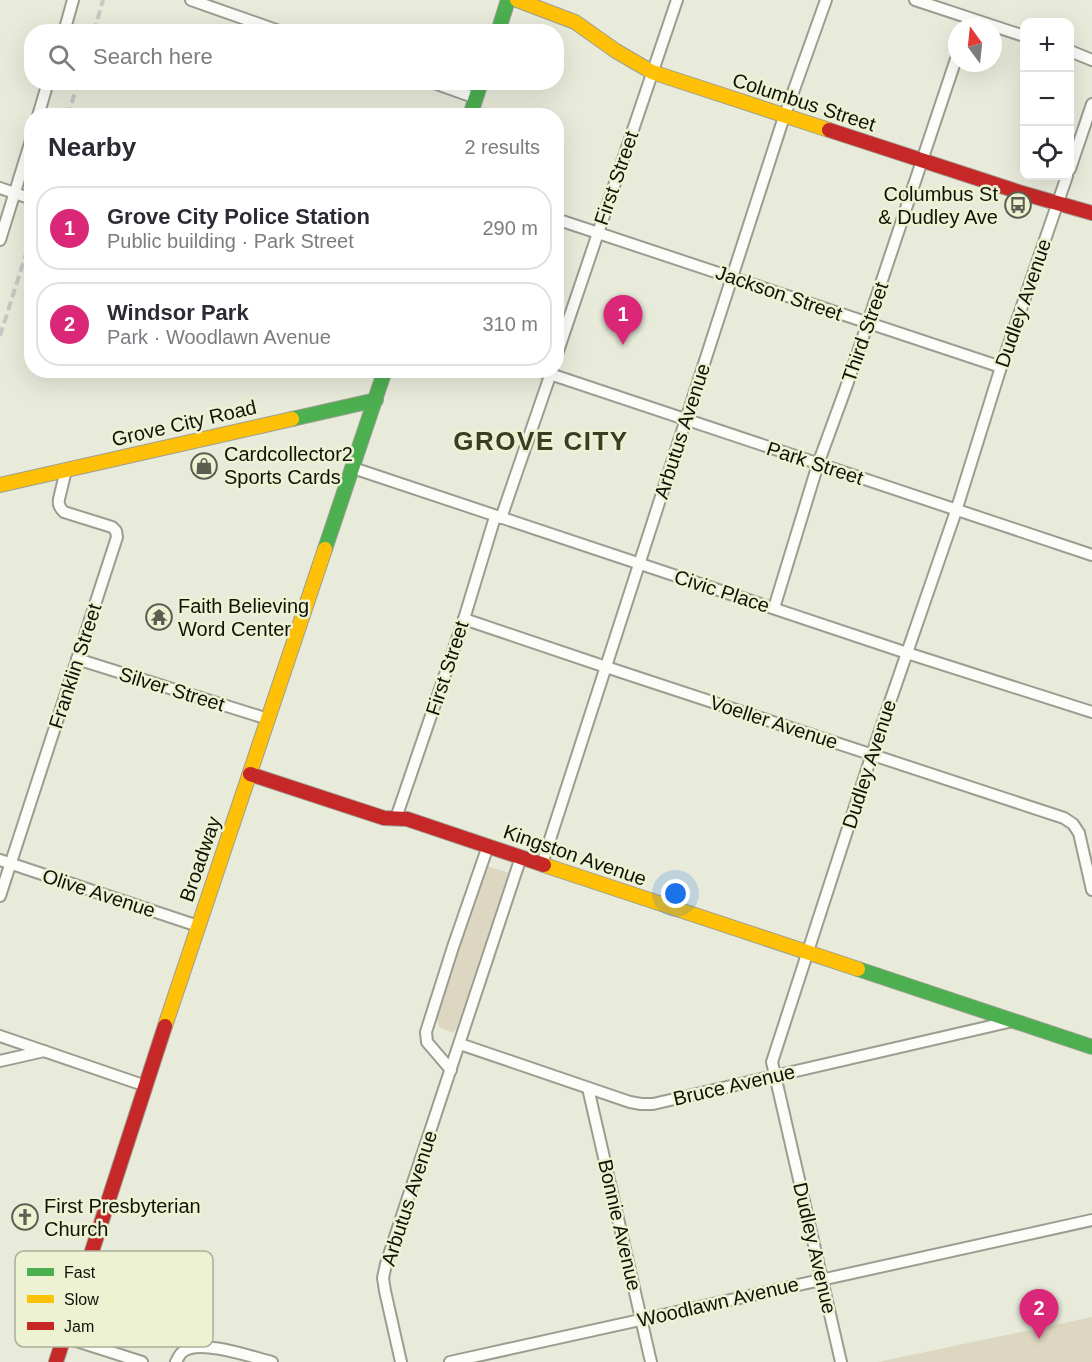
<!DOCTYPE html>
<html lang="en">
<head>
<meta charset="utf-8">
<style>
  body { margin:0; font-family:Helvetica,sans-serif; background:#f2f2f3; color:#2b2b33 }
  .controls { position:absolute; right:18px; top:18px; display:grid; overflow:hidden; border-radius:12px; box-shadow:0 6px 24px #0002 }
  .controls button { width:54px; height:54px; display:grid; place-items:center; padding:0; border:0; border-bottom:2px solid #e1e1e2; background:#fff; color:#2b2b33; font:30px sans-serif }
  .compass { position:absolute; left:948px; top:18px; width:54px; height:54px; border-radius:50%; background:#fff; box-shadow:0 6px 24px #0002; rotate:345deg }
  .you { position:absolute; left:676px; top:894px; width:21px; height:21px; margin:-15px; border:4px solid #fff; border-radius:50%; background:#1a73e8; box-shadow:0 0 0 9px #1a73e833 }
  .badge { display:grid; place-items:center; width:39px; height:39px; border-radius:50%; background:#db2777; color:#fff; font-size:20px; font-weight:700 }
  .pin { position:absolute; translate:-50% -50px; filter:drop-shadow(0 2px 3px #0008) }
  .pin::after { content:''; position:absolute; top:32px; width:21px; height:18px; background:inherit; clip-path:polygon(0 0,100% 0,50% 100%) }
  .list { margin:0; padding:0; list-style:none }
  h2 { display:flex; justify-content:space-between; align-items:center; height:78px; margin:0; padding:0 24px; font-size:26px }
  h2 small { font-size:20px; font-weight:400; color:#7c7c81 }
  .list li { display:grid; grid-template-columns:39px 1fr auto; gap:18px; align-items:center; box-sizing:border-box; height:84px; margin:0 12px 12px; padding:0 12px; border:2px solid #e1e1e2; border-radius:24px }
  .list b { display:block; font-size:22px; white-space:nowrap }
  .list p { margin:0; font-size:20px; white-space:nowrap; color:#7c7c81 }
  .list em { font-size:20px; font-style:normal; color:#7c7c81 }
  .icon { flex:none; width:33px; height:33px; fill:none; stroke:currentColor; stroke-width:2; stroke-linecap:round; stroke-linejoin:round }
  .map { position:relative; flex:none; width:1092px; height:1362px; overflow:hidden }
  .search { position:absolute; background:#fff; box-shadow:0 6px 24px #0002; left:24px; top:24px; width:540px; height:66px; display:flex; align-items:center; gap:15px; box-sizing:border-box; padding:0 21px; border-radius:24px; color:#7c7c81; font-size:22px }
  .panel { position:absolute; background:#fff; box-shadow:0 6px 24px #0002; left:24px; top:108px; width:540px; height:270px; border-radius:24px }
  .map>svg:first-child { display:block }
  .green { fill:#ddd6c1 }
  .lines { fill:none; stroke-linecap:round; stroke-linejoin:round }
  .street-casing { stroke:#9c9d91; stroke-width:14 }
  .fast-casing { stroke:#9c9d91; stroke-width:16 }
  .slow-casing { stroke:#9c9d91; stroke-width:16 }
  .jam-casing { stroke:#9c9d91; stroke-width:16 }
  .street { stroke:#fcfcf9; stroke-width:10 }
  .fast { stroke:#4caf50; stroke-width:14 }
  .slow { stroke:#ffc107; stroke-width:14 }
  .jam { stroke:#c62828; stroke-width:14 }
  .rail { stroke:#c7c8c3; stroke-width:4; stroke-dasharray:9 4.5; stroke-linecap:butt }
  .labels { text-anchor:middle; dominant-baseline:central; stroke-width:5; stroke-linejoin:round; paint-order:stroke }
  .street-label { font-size:20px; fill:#111208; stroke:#edf2d3 }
  .poi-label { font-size:20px; fill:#111208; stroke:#edf2d3; text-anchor:start }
  .district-label { font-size:26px; font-weight:bold; letter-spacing:1.5px; fill:#393d23; stroke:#edf2d3 }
  .key { fill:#edf2d3; stroke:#abaf96; stroke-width:1.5 }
  .key-label { font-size:16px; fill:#111208 }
</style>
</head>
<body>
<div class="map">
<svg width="1092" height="1362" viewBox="0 0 1092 1362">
  <rect width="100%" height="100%" fill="#e8ebda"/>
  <!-- green -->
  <g class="green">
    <path d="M487 866 509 873 457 1027 453 1033 439 1027 436 1015Z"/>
    <path d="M1092 1317V1362H878Z"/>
  </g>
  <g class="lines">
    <!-- street casing -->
    <g class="street-casing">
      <g id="street">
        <path d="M191 0 282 32"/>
        <path d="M915 0 1024 36"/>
        <path d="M64 32 73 0"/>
        <path d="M1070 51 1092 60"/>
        <path d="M431 82 476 98"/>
        <path d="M38 116 48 82"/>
        <path d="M1070 169 1092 104"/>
        <path d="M0 188 32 199"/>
        <path d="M556 219 1001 367"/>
        <path d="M0 240 32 137"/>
        <path d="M556 357 677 0"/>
        <path d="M538 370 1092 555"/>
        <path d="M353 468 907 653 1092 712"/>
        <path d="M501 518 552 370"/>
        <path d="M774 608 818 464 848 382 957 56"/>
        <path d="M464 619 606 667 1064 818 1073 824 1079 833 1092 890"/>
        <path d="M77 659 268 719"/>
        <path d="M396 818 464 619 495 517"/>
        <path d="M0 860 198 926"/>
        <path d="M542 864 781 126 826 0"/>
        <path d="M0 896 117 537 116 531 112 527 64 512C60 508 58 505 59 499L66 470"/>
        <path d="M0 1036 146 1086"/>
        <path d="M460 1044 630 1102 641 1104H653L1013 1021"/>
        <path d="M0 1061 44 1051"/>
        <path d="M451 1070 427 1042 426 1032 453 947 488 846"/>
        <path d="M588 1088 651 1362"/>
        <path d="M64 1337 142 1362"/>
        <path d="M176 1362C178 1358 180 1353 184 1351 200 1339 252 1357 272 1362"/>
        <path d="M401 1362 385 1291 383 1278 386 1264 521 857"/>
        <path d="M450 1362 1092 1220"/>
        <path d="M841 1362 772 1062 872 754 956 511 1001 367 1067 176"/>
      </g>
    </g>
    <!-- fast casing -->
    <g class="fast-casing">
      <g id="fast">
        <path d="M498 32 508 0"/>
        <path d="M470 116 481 82"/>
        <path d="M292 419 376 400"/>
        <path d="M325 549 385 370"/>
        <path d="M858 969 1092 1047"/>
      </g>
    </g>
    <!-- slow casing -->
    <g class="slow-casing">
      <g id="slow">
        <path d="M517 0 575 22 616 51 652 72 829 130"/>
        <path d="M0 485 292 419"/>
        <path d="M544 865 858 969"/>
        <path d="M165 1026 325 549"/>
      </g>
    </g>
    <!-- jam casing -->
    <g class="jam-casing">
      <g id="jam">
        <path d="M829 130 1022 193 1092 213"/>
        <path d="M250 774 384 818 407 819 544 865"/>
        <path d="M56 1362 165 1026"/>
      </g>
    </g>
    <!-- street -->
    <use href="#street" class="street"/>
    <!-- fast -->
    <use href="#fast" class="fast"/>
    <!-- slow -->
    <use href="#slow" class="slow"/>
    <!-- jam -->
    <use href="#jam" class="jam"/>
    <!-- rail -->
    <g class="rail">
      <path d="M94 32 103 0"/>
      <path d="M68 116 78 82"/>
      <path d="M0 336 32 235"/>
    </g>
  </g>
  <!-- icons -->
  <defs>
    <g id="bus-ring" transform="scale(1.35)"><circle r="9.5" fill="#edf2d3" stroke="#5c5e52" stroke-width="1.5"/><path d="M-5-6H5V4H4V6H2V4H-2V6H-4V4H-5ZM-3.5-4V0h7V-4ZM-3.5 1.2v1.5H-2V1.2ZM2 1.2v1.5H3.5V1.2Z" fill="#5c5e52"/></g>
    <g id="shop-ring" transform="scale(1.35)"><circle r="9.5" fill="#edf2d3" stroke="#5c5e52" stroke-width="1.5"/><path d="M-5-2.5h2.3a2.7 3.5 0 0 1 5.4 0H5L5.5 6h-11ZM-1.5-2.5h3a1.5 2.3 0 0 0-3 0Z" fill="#5c5e52"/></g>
    <g id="temple-ring" transform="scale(1.35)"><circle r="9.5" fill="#edf2d3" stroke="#5c5e52" stroke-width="1.5"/><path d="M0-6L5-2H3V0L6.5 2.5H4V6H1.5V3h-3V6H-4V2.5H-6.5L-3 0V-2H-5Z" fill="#5c5e52"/></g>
    <g id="church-ring" transform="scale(1.35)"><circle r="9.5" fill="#edf2d3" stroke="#5c5e52" stroke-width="1.5"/><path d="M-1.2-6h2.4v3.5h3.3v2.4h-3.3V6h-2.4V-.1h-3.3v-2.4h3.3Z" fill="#5c5e52"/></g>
  </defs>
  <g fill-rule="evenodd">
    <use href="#bus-ring" x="1018" y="205"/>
    <use href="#shop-ring" x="204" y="466"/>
    <use href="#temple-ring" x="159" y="617"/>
    <use href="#church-ring" x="25" y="1217"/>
  </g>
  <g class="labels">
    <!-- street labels -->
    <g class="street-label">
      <text transform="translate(804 102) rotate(18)">Columbus Street</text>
      <text transform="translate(616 178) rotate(-71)">First Street</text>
      <text transform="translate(779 293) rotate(19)">Jackson Street</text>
      <text transform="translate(1023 303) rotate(-71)">Dudley Avenue</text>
      <text transform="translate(865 332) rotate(-71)">Third Street</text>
      <text transform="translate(184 423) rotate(-13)">Grove City Road</text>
      <text transform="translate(682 431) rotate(-72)">Arbutus Avenue</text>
      <text transform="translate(815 463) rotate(18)">Park Street</text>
      <text transform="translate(722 591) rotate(18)">Civic Place</text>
      <text transform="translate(75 666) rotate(-72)">Franklin Street</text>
      <text transform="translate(447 668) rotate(-72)">First Street</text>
      <text transform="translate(172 689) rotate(17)">Silver Street</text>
      <text transform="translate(774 722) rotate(18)">Voeller Avenue</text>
      <text transform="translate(869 764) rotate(-72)">Dudley Avenue</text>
      <text transform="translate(575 855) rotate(19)">Kingston Avenue</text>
      <text transform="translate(200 859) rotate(-71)">Broadway</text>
      <text transform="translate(99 893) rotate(18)">Olive Avenue</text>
      <text transform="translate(734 1085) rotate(-13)">Bruce Avenue</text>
      <text transform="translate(409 1198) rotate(-72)">Arbutus Avenue</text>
      <text transform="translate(620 1225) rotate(77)">Bonnie Avenue</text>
      <text transform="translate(815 1248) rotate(77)">Dudley Avenue</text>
      <text transform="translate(718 1302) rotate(-13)">Woodlawn Avenue</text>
    </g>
    <!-- poi labels -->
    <g class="poi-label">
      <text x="998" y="194" text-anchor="end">Columbus St<tspan x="998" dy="23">&amp; Dudley Ave</tspan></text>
      <text x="224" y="454">Cardcollector2<tspan x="224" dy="23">Sports Cards</tspan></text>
      <text x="178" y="606">Faith Believing<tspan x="178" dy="23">Word Center</tspan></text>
      <text x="44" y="1206">First Presbyterian<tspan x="44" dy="23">Church</tspan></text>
    </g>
    <!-- district labels -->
    <g class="district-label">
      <text x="541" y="441">GROVE CITY</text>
    </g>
  </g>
  <!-- legend -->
  <rect x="15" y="1251" width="198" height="96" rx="9" class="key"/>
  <rect x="27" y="1268" width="27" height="8" fill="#4caf50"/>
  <rect x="27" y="1295" width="27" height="8" fill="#ffc107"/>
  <rect x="27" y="1322" width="27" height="8" fill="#c62828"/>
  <g class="key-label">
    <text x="64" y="1278">Fast</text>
    <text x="64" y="1305">Slow</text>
    <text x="64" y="1332">Jam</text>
  </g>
</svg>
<div class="controls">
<button>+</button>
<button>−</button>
<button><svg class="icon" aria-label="locate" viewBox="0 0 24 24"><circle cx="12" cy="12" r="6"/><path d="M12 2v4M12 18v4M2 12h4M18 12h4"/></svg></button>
</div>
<svg class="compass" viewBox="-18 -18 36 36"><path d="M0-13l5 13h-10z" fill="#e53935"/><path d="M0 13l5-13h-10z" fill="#7c7c81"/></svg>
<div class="you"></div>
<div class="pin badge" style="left:623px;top:345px">1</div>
<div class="pin badge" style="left:1039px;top:1339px">2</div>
<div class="search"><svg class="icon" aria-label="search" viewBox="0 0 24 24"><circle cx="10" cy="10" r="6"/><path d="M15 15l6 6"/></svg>Search here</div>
<section class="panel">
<h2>Nearby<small>2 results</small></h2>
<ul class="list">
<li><span class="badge">1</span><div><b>Grove City Police Station</b><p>Public building · Park Street</p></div><em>290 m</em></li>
<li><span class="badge">2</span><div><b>Windsor Park</b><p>Park · Woodlawn Avenue</p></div><em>310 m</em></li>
</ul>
</section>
</div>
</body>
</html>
